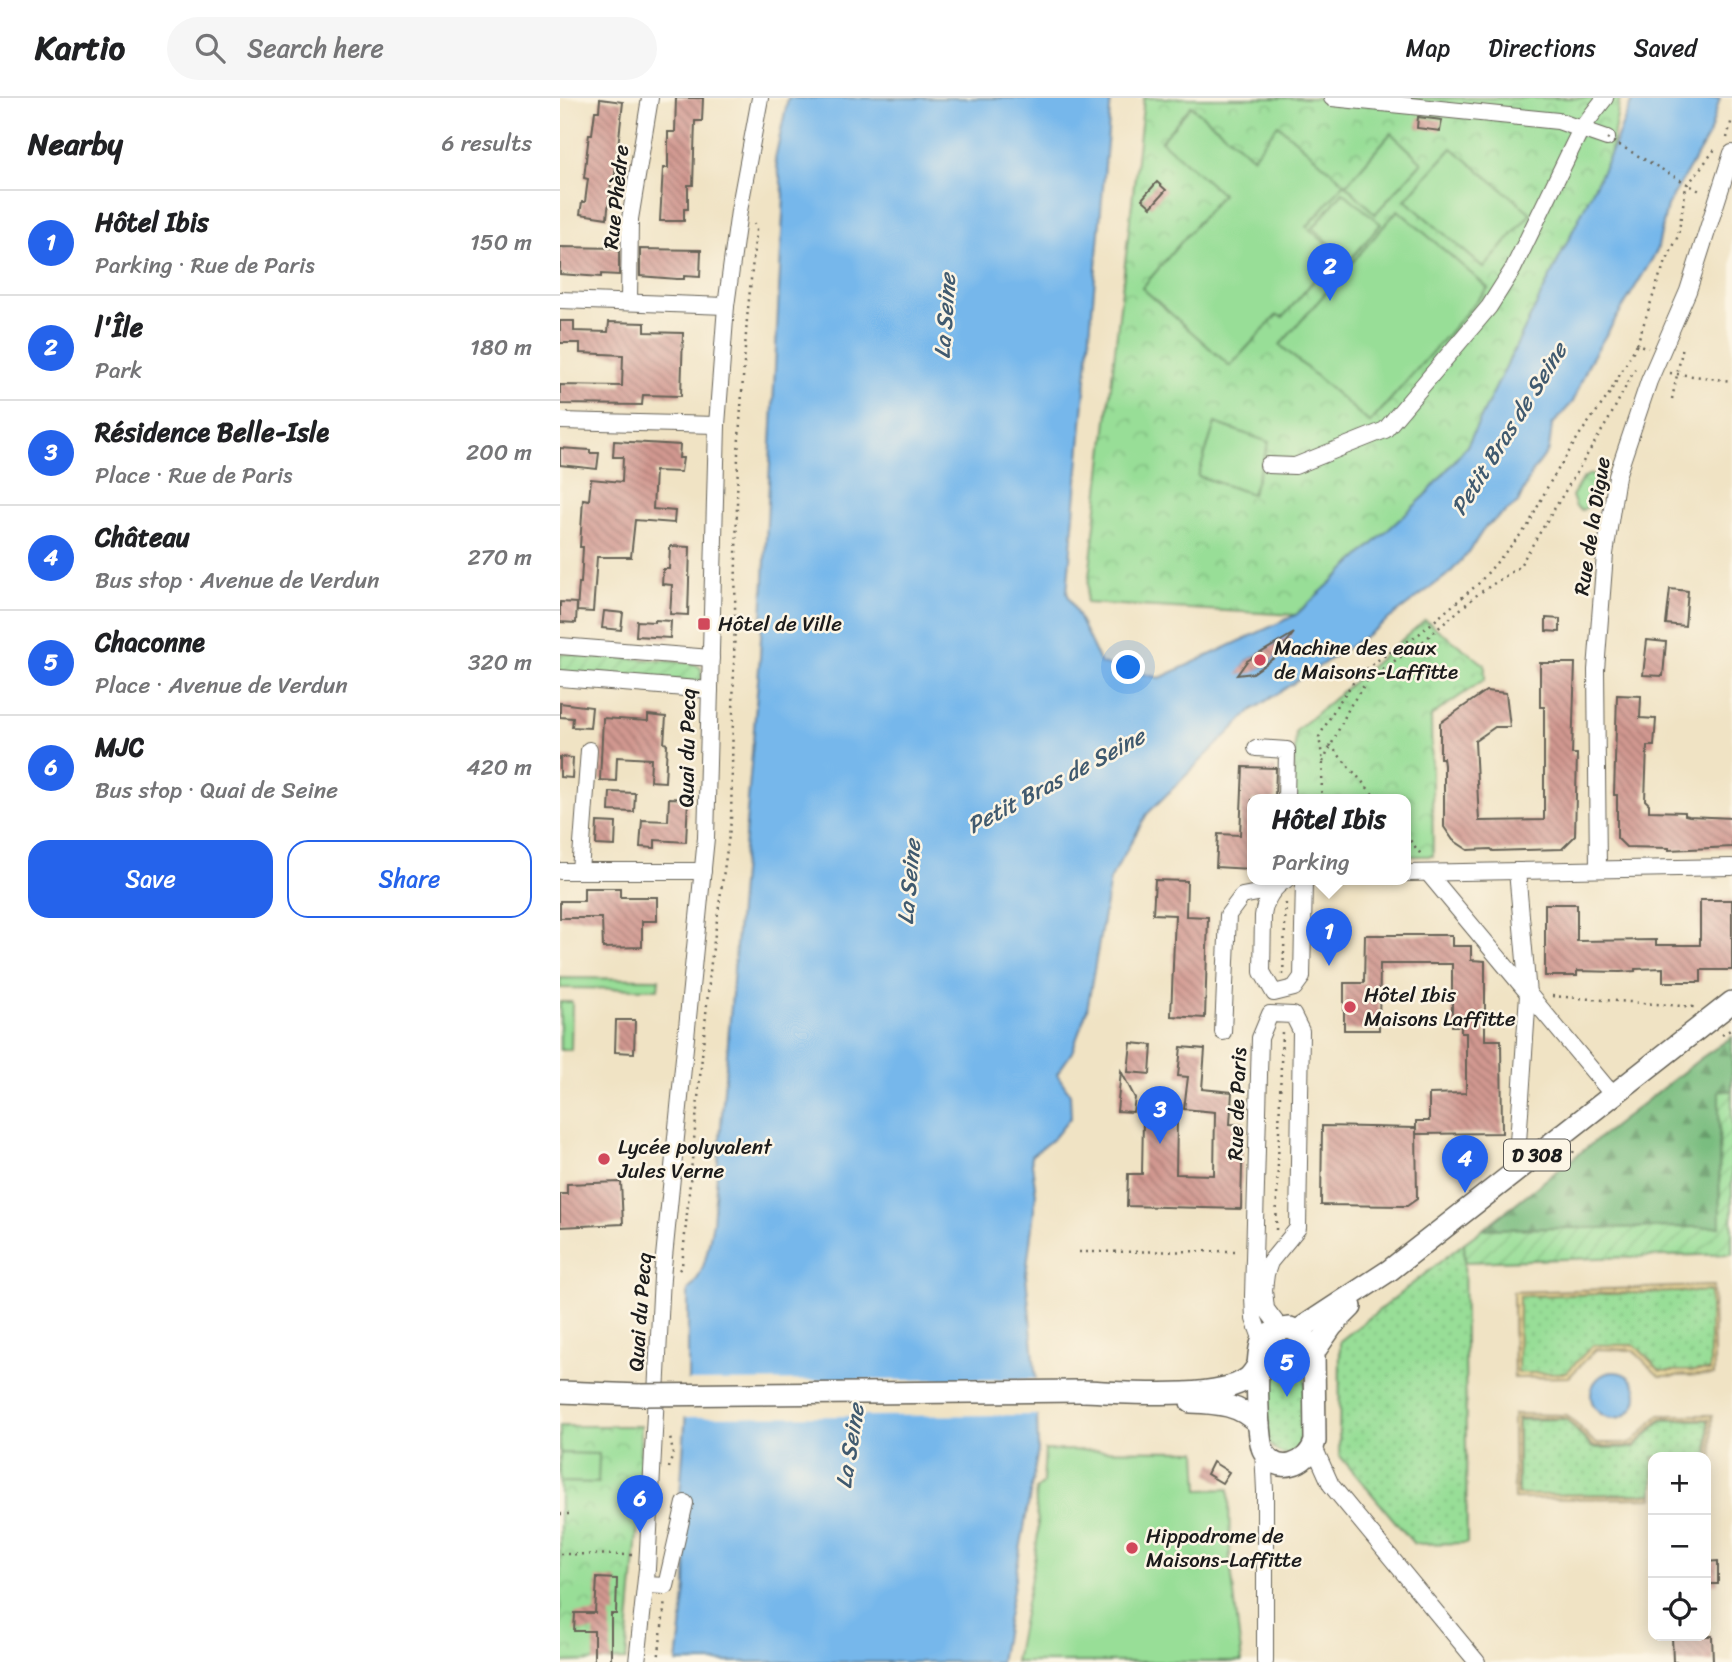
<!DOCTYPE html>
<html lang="en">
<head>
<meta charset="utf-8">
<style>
  body { margin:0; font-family:Sriracha,sans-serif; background:#f6f6f6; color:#202124 }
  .controls { position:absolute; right:21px; bottom:21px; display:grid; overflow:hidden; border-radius:14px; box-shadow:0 4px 18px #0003 }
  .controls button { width:63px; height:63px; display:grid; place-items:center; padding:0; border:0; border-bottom:2px solid #e0e0e0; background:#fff; color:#202124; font:35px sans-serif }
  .you { position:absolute; left:569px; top:570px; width:24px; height:24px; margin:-18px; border:5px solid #fff; border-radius:50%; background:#1a73e8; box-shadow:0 0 0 10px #1a73e833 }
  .badge { display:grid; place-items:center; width:46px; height:46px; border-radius:50%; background:#2563eb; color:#fff; font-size:23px; font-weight:700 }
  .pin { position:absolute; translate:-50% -58px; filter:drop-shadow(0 2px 4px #0008) }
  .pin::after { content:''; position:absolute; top:37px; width:24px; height:21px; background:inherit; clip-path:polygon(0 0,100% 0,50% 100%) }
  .popup { position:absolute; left:687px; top:696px; width:164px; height:91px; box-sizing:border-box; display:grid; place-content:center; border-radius:14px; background:#fff; filter:drop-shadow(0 2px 5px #0005); font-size:23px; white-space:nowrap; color:#757577 }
  .popup b { font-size:26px; color:#202124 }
  .popup::after { content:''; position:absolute; left:50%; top:100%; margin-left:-14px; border:14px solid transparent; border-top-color:#fff }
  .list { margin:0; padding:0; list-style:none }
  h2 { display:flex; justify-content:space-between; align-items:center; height:91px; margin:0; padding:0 28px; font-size:30px }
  h2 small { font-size:23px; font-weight:400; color:#757577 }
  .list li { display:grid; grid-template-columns:46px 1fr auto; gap:21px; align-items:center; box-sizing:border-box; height:105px; padding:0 28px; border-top:2px solid #e0e0e0 }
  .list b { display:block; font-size:26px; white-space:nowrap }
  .list p { margin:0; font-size:23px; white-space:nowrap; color:#757577 }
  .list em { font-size:23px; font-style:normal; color:#757577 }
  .actions { display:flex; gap:14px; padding:21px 28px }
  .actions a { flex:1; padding:16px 0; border:2px solid #2563eb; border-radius:21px; text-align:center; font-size:24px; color:#2563eb }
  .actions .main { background:#2563eb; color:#fff }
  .icon { flex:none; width:38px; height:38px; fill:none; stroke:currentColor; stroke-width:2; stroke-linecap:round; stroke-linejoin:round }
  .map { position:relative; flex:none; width:1172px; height:1564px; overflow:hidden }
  header { display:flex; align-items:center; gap:42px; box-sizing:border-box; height:98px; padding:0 35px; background:#fff; border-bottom:2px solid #e0e0e0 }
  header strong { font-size:33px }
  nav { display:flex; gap:38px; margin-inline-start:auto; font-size:24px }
  .search { width:490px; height:63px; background:#f6f6f6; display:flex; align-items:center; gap:18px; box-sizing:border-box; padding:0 24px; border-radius:38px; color:#757577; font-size:26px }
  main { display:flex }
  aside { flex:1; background:#fff }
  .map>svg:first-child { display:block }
  .grass { fill:url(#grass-dots); stroke:#5a7d5a; stroke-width:2 }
  .forest { fill:url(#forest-firs); stroke:#4b6c4e; stroke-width:2 }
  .sand { fill:url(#sand-dots); stroke:#857b5d; stroke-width:2; fill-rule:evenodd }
  .park { fill:url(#park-crowns); stroke:#5a7d5a; stroke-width:2 }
  .garden { fill:url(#garden-furrows); stroke:#5a7d5a; stroke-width:2 }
  .pitch { fill:#98de97; stroke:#5a7d5a; stroke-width:2 }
  .water { fill:#76b7eb; stroke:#496a84; stroke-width:2; fill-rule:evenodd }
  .pier { fill:#f0e3c4 }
  .building { fill:url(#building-back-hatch) }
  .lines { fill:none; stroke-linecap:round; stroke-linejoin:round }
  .minor-casing { stroke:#666257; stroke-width:18 }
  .major-casing { stroke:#666257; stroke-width:24 }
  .path { stroke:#666257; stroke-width:2.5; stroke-dasharray:2 5; stroke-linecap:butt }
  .minor { stroke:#fff; stroke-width:16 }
  .major { stroke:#fff; stroke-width:21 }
  .major-bridge-casing { stroke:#666257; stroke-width:24; stroke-linecap:butt }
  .path-bridge { stroke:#666257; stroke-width:2.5; stroke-dasharray:2 5; stroke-linecap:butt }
  .major-bridge { stroke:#fff; stroke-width:21 }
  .poi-dot { fill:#d1495b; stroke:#fcf5e5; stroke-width:2.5 }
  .labels { text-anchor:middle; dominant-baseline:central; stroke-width:5; stroke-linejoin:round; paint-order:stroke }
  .shield { fill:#fcf5e5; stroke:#5f5d58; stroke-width:2 }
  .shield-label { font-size:19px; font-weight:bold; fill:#1c1c1c }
  .street-label { font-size:21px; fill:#1c1c1c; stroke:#fcf5e5 }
  .poi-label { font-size:21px; fill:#1c1c1c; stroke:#fcf5e5; text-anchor:start }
  .water-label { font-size:23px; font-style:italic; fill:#405a6f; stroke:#fcf5e5 }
</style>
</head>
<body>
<header>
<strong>Kartio</strong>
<div class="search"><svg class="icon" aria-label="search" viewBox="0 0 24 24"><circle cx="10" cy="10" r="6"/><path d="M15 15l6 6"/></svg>Search here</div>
<nav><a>Map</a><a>Directions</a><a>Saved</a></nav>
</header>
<main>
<aside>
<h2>Nearby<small>6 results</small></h2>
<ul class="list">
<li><span class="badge">1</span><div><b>Hôtel Ibis</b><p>Parking · Rue de Paris</p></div><em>150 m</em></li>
<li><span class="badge">2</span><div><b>l'Île</b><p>Park</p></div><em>180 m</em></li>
<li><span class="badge">3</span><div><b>Résidence Belle-Isle</b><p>Place · Rue de Paris</p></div><em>200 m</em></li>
<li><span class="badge">4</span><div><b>Château</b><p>Bus stop · Avenue de Verdun</p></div><em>270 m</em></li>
<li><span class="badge">5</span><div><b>Chaconne</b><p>Place · Avenue de Verdun</p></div><em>320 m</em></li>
<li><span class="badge">6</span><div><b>MJC</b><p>Bus stop · Quai de Seine</p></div><em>420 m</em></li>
</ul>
<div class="actions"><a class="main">Save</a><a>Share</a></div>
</aside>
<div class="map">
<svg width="1172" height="1564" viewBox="0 0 1172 1564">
  <defs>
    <pattern id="grass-dots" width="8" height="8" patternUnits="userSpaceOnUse" patternTransform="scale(1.75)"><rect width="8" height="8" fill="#98de97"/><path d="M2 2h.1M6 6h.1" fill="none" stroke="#82be82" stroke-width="1.8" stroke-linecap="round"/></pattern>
    <pattern id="forest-firs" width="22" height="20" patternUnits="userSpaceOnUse" patternTransform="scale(1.75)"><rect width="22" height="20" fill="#7abd80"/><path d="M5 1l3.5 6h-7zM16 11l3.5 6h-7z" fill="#639968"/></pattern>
    <pattern id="sand-dots" width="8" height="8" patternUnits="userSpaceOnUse" patternTransform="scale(1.75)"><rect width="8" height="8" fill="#eeda9e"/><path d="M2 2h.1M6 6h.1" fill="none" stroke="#ccba88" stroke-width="1.8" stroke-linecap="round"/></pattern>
    <pattern id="park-crowns" width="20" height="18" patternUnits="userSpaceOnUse" patternTransform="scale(1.75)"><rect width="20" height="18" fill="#98de97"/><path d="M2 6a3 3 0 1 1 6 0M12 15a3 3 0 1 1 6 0" fill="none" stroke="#82be82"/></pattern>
    <pattern id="garden-furrows" width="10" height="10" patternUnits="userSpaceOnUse" patternTransform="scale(1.75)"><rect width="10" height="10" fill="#98de97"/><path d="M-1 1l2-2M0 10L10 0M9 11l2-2" fill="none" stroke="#82be82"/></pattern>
    <pattern id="building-back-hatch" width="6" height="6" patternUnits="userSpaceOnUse" patternTransform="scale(1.75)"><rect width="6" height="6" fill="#d19890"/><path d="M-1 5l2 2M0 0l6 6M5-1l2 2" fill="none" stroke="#a97b75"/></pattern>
  </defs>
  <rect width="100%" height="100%" fill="#fcf5e5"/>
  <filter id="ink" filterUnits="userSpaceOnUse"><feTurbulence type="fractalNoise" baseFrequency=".0143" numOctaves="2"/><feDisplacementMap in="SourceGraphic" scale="14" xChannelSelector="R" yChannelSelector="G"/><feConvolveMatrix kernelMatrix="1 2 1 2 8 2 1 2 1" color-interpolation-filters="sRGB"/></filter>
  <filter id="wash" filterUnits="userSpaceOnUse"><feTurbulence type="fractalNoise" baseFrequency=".00686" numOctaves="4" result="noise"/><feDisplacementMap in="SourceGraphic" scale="28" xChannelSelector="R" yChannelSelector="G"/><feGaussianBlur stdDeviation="1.57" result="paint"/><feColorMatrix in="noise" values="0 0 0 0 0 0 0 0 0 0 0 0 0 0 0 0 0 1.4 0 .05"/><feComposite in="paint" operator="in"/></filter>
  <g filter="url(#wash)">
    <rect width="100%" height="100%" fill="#f0e3c4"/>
    <!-- grass -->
    <g class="grass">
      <path d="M904 1145 907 1445 854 1446 779 1357 780 1243Z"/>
      <path d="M1150 1193V1273H1100L1075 1247 1033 1248 1006 1275H958V1198Z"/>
      <path d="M726 1242 739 1247 745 1256 746 1340C735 1361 721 1362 708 1343L706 1259 712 1249Z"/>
      <path d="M1006 1321 1032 1350H1074L1102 1322H1148V1395H1146V1359H1093V1396L958 1397V1322Z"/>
    </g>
    <!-- forest -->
    <path class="forest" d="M1172 939V993L1159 994 1160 1129 923 1131 1141 960Z"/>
    <!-- sand -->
    <g class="sand">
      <path d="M1153 1188 1154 1277 1099 1278 1073 1252 1036 1251 1009 1279 954 1280 953 1194ZM1150 1193V1273H1100L1075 1247H1033L1006 1275H958L959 1198Z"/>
      <path d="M953 1316 1007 1317 1035 1345H1072L1099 1317H1152L1153 1400H1146V1397L1150 1396 1149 1321 1101 1320 1074 1348H1033L1006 1320H957V1397H1093V1400L954 1401Z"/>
    </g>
    <!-- park -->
    <g class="park">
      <path d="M584 0H1060L1050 57 907 348 866 397 736 517 526 505Z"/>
      <path d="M1030 376 1039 379 1041 386 1030 407 1022 412 1016 409 1012 398 1022 381Z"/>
      <path d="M865 522 925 567V581L871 618 873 758H846V702H732L736 633Z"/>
      <path d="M0 1328H81L80 1356H84L66 1562 0 1564Z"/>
    </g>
    <!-- garden -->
    <g class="garden">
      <path d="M0 555 133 565 141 570 142 580 139 584 0 575Z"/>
      <path d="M1159 993H1172V1156L905 1164 904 1145 923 1131 1160 1129Z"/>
    </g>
    <!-- pitch -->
    <g class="pitch">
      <path d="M631 8 693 59 718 27 785 85 747 129 777 155 723 219 717 217 670 268 582 190 662 96 601 43Z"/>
      <path d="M831 35 862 64 815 116 786 87Z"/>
      <path d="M892 50 971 115 924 170 845 102Z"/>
      <path d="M783 94 821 126 789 163 753 130Z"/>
      <path d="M838 112 928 190 810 325 720 247Z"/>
      <path d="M655 325 709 344 692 396 638 378Z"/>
      <path d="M0 880 99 881 98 891 0 890Z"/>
      <path d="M0 904H12L11 952H0Z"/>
      <path d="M485 1352 637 1353 639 1392 669 1391 670 1462 682 1564H455C462 1521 473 1478 478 1435 479 1420 474 1407 476 1392L483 1385Z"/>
      <path d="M0 1355 39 1356 38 1385 0 1384Z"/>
    </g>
    <!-- water -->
    <g class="water">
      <path d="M228 0H551L507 495 541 566 600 580 736 517 866 397 907 348 1050 57 1073 0H1160L1149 37 1107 108 1097 153 1029 265 1013 304 992 327 989 351 971 376 958 405 925 429 909 454 890 475 810 535 691 613 587 716 550 782 527 912 512 954 497 976 510 996 511 1019 494 1040 471 1058 476 1096 466 1177 476 1282 478 1352 440 1564H117L126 1489 127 1415 119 1412 128 1284V1192C146 1177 148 1147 153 1124L200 558 224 96 215 61ZM716 546 720 551C712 565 697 574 680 575L687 563Z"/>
      <circle cx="1054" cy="1297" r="23"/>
    </g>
    <!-- pier -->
    <path class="pier" d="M480 1281 481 1317 123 1319 124 1283Z"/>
    <g id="blocks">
      <!-- building -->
      <g class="building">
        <path d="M116 0H143L142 23H135L133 87H128V111H124V123H100L103 70H108V34H115Z"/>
        <path d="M40 1 63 4 54 84H51L47 120 20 116 22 104H25L28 81 24 80 29 36H32L35 13H39Z"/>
        <path d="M858 19 882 22 880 33 857 30Z"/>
        <path d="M597 84 606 92 591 109 582 101Z"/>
        <path d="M0 149 59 150V177L41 176V179L0 176Z"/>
        <path d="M80 151 141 152 140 179 124 178V181H117L80 178Z"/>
        <path d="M0 223H14V233L48 234 49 224 85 225V234L123 235 121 298 83 297 82 307 0 306V287L62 288 63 257 20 255V245H0Z"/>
        <path d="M54 343 120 347 119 360H123L121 374 95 373 93 411 115 413 114 425 75 422 71 459H37L33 514 17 513 19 485H21L23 449H20L23 401 29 402 31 381 62 384 63 359H53Z"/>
        <path d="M0 350 30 352V355H39L37 371 0 367Z"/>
        <path d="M110 448 130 449 128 517 110 516 112 487 102 486 103 471H109Z"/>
        <path d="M1110 491 1128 493 1125 528 1106 526Z"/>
        <path d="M0 504 17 505 16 525 0 524Z"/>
        <path d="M44 513 63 515 61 532 42 530Z"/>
        <path d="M986 520 1000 521V534L986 533Z"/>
        <path d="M94 522 111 523 110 540 76 538 77 523 94 524Z"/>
        <path d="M734 535 714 560 693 575 677 577 687 563Z"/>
        <path d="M1087 542 1106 544 1103 578 1083 577Z"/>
        <path d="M980 565H1015L1012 656H1017L1015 738 1002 751 933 753 931 751 908 752 893 742 884 729V667L883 660H880V625L926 593 946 595 950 629H935L915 643 919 723 984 722V609H980Z"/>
        <path d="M1057 597 1081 598 1080 620 1096 621 1094 648H1087L1085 702 1089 706V713L1125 714V717L1129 718 1172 720V749L1109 752V750L1066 749 1057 740V697H1054Z"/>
        <path d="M0 605 32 609 30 630 12 629 13 620 0 619Z"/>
        <path d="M88 617 106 619 104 645 107 646 105 684 90 683 91 661 57 659 56 683 40 682 43 620 88 623Z"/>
        <path d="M0 659 13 660 12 680 0 679Z"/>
        <path d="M683 669 716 670 715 702H692L690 771 656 769 658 736 680 737Z"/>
        <path d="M50 694 75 695 74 714 49 713Z"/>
        <path d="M109 700 128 701 126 744 95 742V750L80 749 82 722 108 723Z"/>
        <path d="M37 724 56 725 55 748 36 747Z"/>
        <path d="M595 782 627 783 626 818 648 819 645 920 611 918 615 817 593 816Z"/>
        <path d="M24 790H60V799H97V823H82V849L43 850 42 820H0V803H24Z"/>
        <path d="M1140 802H1172V872H1141V884H1103V870L1075 871V873L1060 874 1017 873V878H985V806H1017V843L1096 842V847H1140Z"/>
        <path d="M805 837H892V848H911V862L925 863V942H941L942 1035 856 1036V1023H869V996L906 995V935H901V928H892V866H820L819 932H784V885H804Z"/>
        <path d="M56 922H75L74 955 55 954Z"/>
        <path d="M571 945 592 947 590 976 568 974Z"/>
        <path d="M621 949 645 951 642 991 672 994 670 1026 683 1027 681 1111 567 1108 568 1076H582L583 1021H617L616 1076 654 1077 655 1014 624 1011 628 979 618 978Z"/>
        <path d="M561 973 575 1000 573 1014 557 1013Z"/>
        <path d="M762 1028 856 1030 857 1101 847 1108 761 1107Z"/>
        <path d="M61 1084 63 1126 0 1129V1096H7V1086Z"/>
        <path d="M653 1364 669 1374 662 1385 647 1376Z"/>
        <path d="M1158 1463V1486H1146V1464Z"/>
        <path d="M37 1480 57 1481 56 1516H51V1563L34 1564V1533H14L15 1515H35Z"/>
        <path d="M1112 1538H1152L1153 1564H1113Z"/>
      </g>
    </g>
  </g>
  <g filter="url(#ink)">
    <use href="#blocks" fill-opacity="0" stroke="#666257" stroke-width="2"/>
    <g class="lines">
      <!-- minor casing -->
      <g class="minor-casing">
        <g id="minor">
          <path d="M772 0 998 23 1047 40"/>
          <path d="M0 202 166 208"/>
          <path d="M69 203 70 121 90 0"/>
          <path d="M0 323 157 327"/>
          <path d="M708 367 735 368 825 332 929 209 953 171 1021 31 1045 0"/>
          <path d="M0 548 151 560"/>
          <path d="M0 580 150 592"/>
          <path d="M696 650 727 652 726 702"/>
          <path d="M1038 771 1036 572 1045 456 1057 378 1089 283 1128 193 1172 55"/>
          <path d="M0 773H143"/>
          <path d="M20 773 29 652"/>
          <path d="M846 775 1172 769"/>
          <path d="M868 775 1052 996"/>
          <path d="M726 782C712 790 705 802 703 818L702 874 714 895 734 890 742 879 744 782"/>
          <path d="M663 934 668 817 682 798 713 792"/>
          <path d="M956 1074 968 896 957 773"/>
          <path d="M702 1243 694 1221 693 1198 700 940 710 916 733 917 741 933 738 1130 710 1164 706 1176 704 1192 706 1211 721 1231"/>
          <path d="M754 1349 771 1387 917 1564"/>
          <path d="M703 1352 705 1393V1564"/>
          <path d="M86 1487 106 1488 125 1405"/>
          <path d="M77 1564 87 1471 102 1179 146 740 157 327 166 208 179 113 200 0"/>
        </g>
      </g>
      <!-- major casing -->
      <g class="major-casing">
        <g id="major">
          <path d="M730 1230 744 1237 754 1254 755 1343C749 1367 715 1379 703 1352 697 1340 695 1254 702 1244 708 1234 718 1231 730 1230Z"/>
          <path d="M737 1233 830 1172 1172 904"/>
          <path d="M754 1254 772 1228 791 1209"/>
          <path d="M522 1293C561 1294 658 1303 688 1280 692 1277 695 1272 698 1267"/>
          <path d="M0 1294 81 1297"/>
          <path d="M631 1304C657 1305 681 1306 699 1327"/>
        </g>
      </g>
      <!-- path -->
      <g class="path">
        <path d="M1167 40 1172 21"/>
        <path d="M1131 88 1143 95"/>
        <path d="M1077 246 1100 177 1118 138 1126 89 1156 50"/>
        <path d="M1110 275 1172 283"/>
        <path d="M1112 301 1123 248"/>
        <path d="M770 647 818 702"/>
        <path d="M763 664 790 608 809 580 860 546 918 496 959 469 1049 321 1077 267"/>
        <path d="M761 702 763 664 759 639 777 607 798 578 818 562 859 536 918 486 968 428 989 386 1020 336 1048 298 1077 246 1088 250"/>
        <path d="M846 737 863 759"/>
        <path d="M723 877 726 803"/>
        <path d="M992 898 1135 909"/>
        <path d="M1162 937 1172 931"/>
        <path d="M1001 1062 1013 1055 1014 1051"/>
        <path d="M716 1132 722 933"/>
        <path d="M519 1154 680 1153"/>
        <path d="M119 1172 122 1168 151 864 171 723 178 354 187 221 196 132 194 126"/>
        <path d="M109 1370 113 1355 110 1339"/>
        <path d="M0 1416H9"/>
        <path d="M0 1456 74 1457"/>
        <path d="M98 1564 105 1502"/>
      </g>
      <!-- minor -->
      <use href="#minor" class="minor"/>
      <!-- major -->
      <use href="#major" class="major"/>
      <!-- major-bridge casing -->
      <g class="major-bridge-casing">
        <path id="major-bridge" d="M81 1297 522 1293"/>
      </g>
      <!-- path-bridge -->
      <path class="path-bridge" d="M1047 40 1131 88"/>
      <!-- major-bridge -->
      <use href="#major-bridge" class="major-bridge"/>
    </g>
  </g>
  <!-- markers -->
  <g class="poi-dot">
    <rect x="137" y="519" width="14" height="14" rx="3.5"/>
    <circle cx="700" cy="562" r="7"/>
    <circle cx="790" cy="909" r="7"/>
    <circle cx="44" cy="1061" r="7"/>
    <circle cx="572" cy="1450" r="7"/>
  </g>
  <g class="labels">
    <!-- shield labels -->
    <rect class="shield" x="944" y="1041.5" width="66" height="31" rx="5"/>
    <g class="shield-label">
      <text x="977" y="1057">D 308</text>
    </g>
    <!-- street labels -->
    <g class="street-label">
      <text transform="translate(56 99) rotate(-84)">Rue Phèdre</text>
      <text transform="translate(1032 428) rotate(-81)">Rue de la Digue</text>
      <text transform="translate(127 650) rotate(-89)">Quai du Pecq</text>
      <text transform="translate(677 1006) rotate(-88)">Rue de Paris</text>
      <text transform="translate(80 1214) rotate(-86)">Quai du Pecq</text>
    </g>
    <!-- poi labels -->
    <g class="poi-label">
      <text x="158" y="526">Hôtel de Ville</text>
      <text x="714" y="550">Machine des eaux<tspan x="714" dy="24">de Maisons-Laffitte</tspan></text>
      <text x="804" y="897">Hôtel Ibis<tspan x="804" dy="24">Maisons Laffitte</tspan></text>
      <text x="58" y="1049">Lycée polyvalent<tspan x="58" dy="24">Jules Verne</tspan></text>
      <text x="586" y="1438">Hippodrome de<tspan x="586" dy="24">Maisons-Laffitte</tspan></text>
    </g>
    <!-- water labels -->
    <g class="water-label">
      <text transform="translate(385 218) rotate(-86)">La Seine</text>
      <text transform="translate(949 331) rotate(-58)">Petit Bras de Seine</text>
      <text transform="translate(496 683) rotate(-28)">Petit Bras de Seine</text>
      <text transform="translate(349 784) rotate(-85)">La Seine</text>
      <text transform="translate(290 1348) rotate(-81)">La Seine</text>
    </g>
  </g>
</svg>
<div class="controls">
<button>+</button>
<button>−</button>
<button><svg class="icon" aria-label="locate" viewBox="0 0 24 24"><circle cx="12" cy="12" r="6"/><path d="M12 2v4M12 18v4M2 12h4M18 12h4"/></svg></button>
</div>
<div class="you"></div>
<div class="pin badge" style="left:769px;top:868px">1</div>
<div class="popup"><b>Hôtel Ibis</b>Parking</div>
<div class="pin badge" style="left:770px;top:203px">2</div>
<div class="pin badge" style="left:600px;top:1046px">3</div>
<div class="pin badge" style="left:905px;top:1095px">4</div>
<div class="pin badge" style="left:727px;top:1299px">5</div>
<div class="pin badge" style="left:80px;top:1435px">6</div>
</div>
</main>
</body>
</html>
